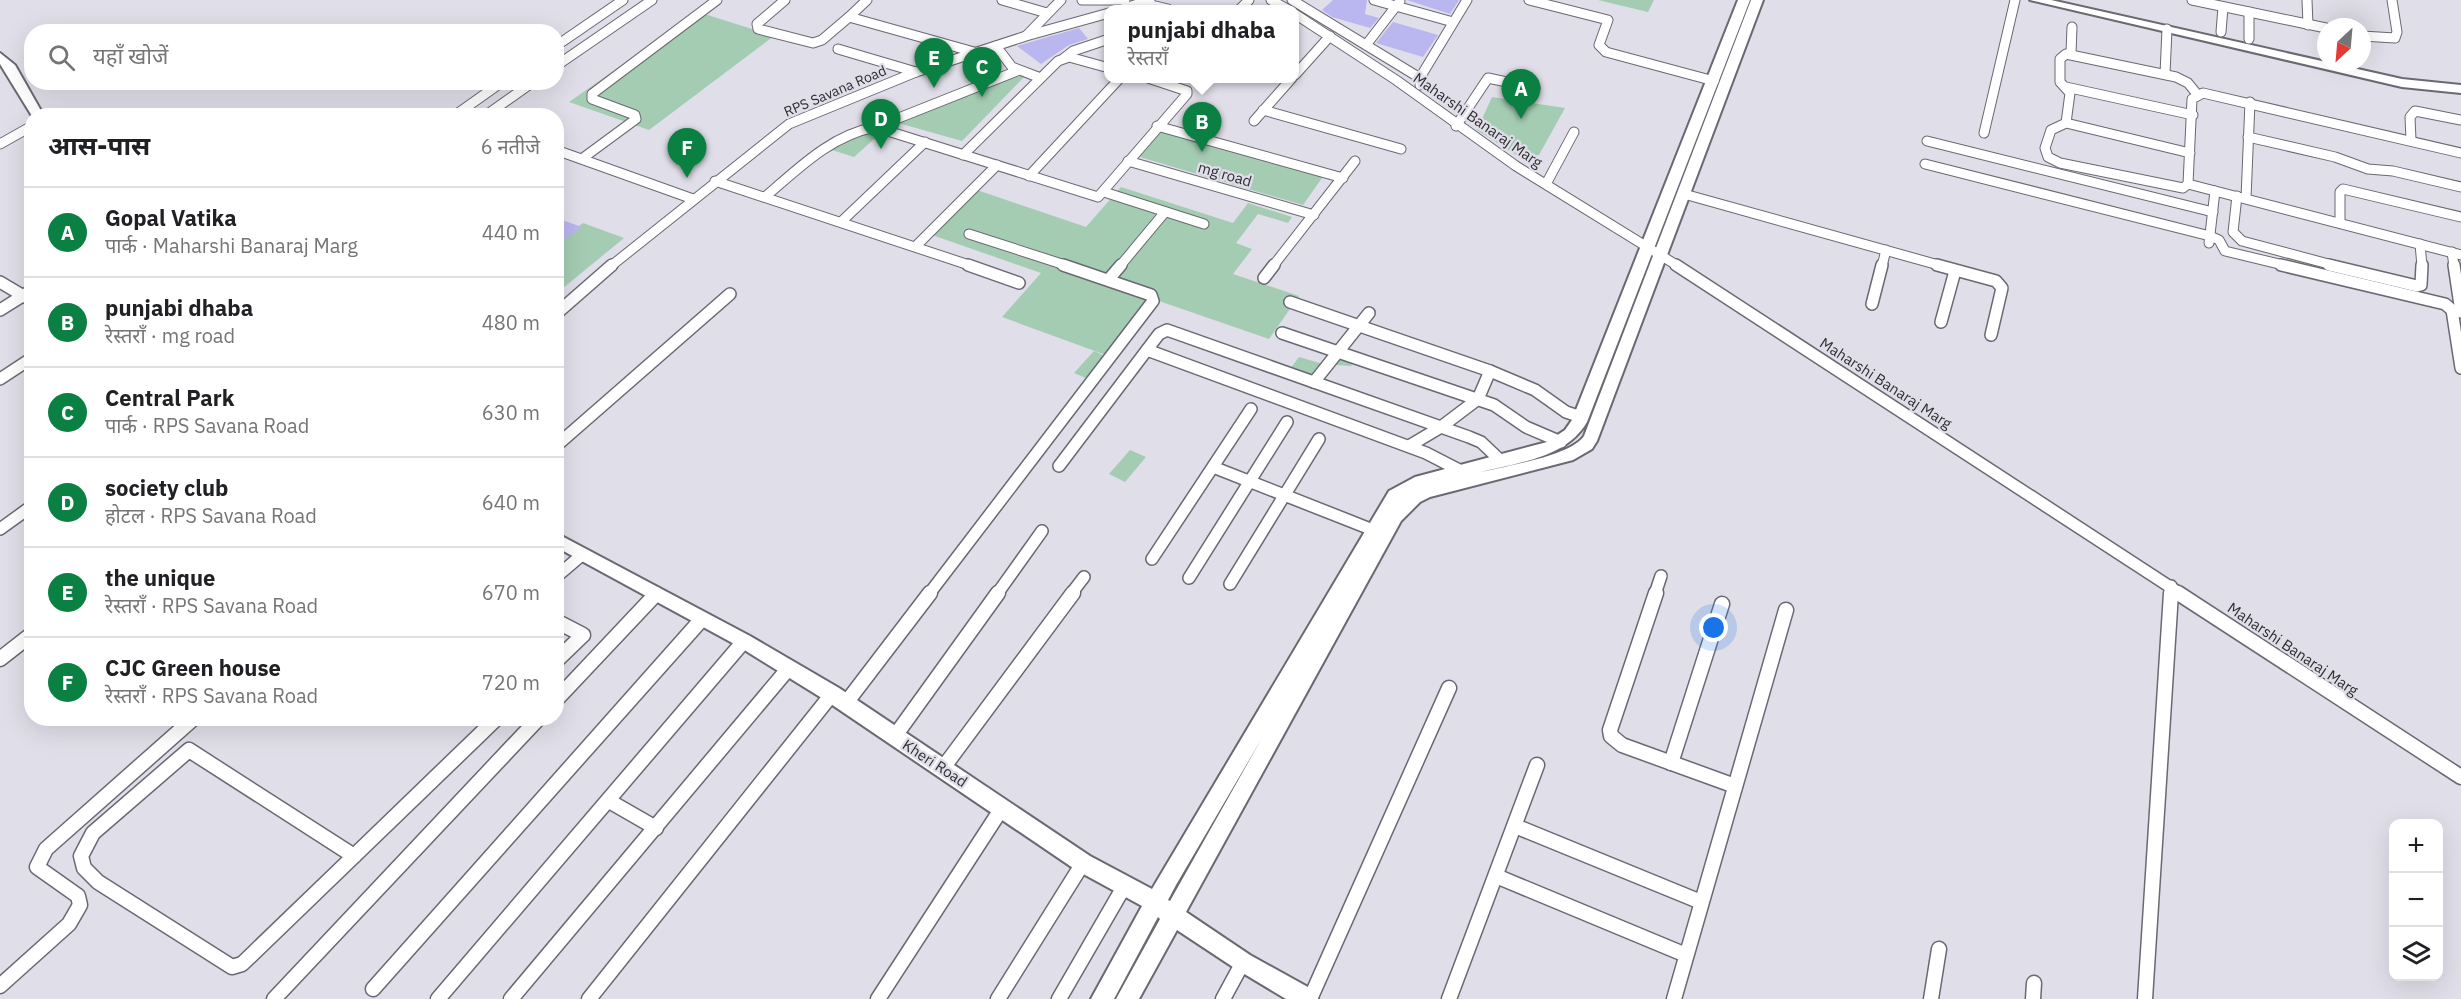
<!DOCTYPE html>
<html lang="hi">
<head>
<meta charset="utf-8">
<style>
  body { margin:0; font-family:"IBM Plex Sans","Noto Sans Devanagari",sans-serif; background:#f6f6f6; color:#202124 }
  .controls { position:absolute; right:18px; bottom:18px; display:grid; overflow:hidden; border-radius:12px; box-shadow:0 6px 24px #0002 }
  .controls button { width:54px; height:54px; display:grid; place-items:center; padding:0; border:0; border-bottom:2px solid #e0e0e0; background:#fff; color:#202124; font:30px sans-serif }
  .compass { position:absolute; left:2317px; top:18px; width:54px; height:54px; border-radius:50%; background:#fff; box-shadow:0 6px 24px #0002; rotate:206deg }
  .you { position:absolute; left:1714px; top:628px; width:21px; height:21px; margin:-15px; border:4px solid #fff; border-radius:50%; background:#1a73e8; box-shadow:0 0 0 9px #1a73e833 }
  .badge { display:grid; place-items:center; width:39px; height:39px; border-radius:50%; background:#0b8043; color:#fff; font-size:20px; font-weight:700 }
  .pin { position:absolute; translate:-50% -50px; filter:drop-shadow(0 2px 3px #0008) }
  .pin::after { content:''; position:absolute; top:32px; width:21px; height:18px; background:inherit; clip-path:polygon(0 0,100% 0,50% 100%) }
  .popup { position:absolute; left:1104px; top:5px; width:195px; height:78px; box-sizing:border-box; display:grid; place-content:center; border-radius:12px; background:#fff; filter:drop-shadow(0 2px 4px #0005); font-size:20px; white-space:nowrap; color:#757577 }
  .popup b { font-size:22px; color:#202124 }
  .popup::after { content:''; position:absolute; left:50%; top:100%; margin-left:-12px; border:12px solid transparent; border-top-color:#fff }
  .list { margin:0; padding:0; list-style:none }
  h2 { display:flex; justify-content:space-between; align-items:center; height:78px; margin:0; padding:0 24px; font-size:26px }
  h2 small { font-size:20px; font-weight:400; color:#757577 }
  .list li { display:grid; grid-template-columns:39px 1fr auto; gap:18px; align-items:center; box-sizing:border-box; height:90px; padding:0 24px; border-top:2px solid #e0e0e0 }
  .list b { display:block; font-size:22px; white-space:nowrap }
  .list p { margin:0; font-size:20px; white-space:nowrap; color:#757577 }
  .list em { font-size:20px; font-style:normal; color:#757577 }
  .icon { flex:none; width:33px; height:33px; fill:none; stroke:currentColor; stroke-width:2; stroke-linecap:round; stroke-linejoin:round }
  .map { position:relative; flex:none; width:2461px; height:999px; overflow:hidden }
  .search { position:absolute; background:#fff; box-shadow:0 6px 24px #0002; left:24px; top:24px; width:540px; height:66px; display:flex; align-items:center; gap:15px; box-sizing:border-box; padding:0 21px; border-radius:24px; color:#757577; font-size:22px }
  .panel { position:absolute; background:#fff; box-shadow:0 6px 24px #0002; left:24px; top:108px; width:540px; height:618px; border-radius:24px }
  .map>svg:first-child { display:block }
  .green { fill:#a4ccb3 }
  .building { fill:#bab6ef }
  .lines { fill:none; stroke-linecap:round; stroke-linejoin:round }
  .street-far2-casing { stroke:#6a6871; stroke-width:11 }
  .street-far1-casing { stroke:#6a6871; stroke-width:14 }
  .street-casing { stroke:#6a6871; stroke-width:17 }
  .secondary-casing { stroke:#6a6871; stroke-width:4 }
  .street-far2 { stroke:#fff; stroke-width:9 }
  .street-far1 { stroke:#fff; stroke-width:11 }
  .street { stroke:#fff; stroke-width:14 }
  .secondary { fill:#fff; fill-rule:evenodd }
  .labels { text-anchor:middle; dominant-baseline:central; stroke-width:4.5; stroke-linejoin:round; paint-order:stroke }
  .far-street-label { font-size:14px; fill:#2e2d31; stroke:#e0dee8 }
  .street-label { font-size:15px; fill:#2e2d31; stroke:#e0dee8 }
</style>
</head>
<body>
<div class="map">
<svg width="2461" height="999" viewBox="0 0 2461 999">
  <rect width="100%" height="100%" fill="#e0dee8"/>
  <!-- green -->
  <g class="green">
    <path d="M1598 0H1654L1648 12Z"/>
    <path d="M698 12 774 36 649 130 569 102Z"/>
    <path d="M1028 73 962 141 891 121Z"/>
    <path d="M1492 97 1565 108 1539 155 1521 158 1477 130Z"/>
    <path d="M875 128 883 131 854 157 832 150Z"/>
    <path d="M1161 128 1324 175 1303 205 1136 156Z"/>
    <path d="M1121 187 1233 223 1248 203 1292 217 1288 223 1258 214 1236 243 1252 249 1233 274 1299 296 1269 339 1159 301 1114 358 1002 317 1041 273 932 235 977 190 1086 227Z"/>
    <path d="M583 223 624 238 557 293V243Z"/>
    <path d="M1333 343 1352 350 1355 360 1351 366 1336 365 1323 381 1290 369 1299 357 1330 366V348Z"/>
    <path d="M1094 351 1107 357 1088 379 1074 373Z"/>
    <path d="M1130 450 1146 457 1125 482 1109 474Z"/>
  </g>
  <!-- building -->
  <g class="building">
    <path d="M1333 0H1367L1365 14 1379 18 1370 28 1332 17 1322 10Z"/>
    <path d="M1407 0H1459L1450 14Z"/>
    <path d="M1393 22 1438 35 1423 57 1376 43Z"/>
    <path d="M1079 28 1088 39 1069 45 1041 64 1017 46Z"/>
    <path d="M556 218 582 227 556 246Z"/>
  </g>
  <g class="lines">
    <!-- street-far2 casing -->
    <g class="street-far2-casing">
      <g id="street-far2">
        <path d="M785 0 757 24 758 29 813 43 822 40 849 17"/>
        <path d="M867 0 849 17 974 52"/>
        <path d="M1002 0 1047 13"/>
        <path d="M1082 0H1125"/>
        <path d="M1271 0 1287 9"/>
        <path d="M1292 0 1420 78"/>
        <path d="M1374 0 1453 22"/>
        <path d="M1529 0 1608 20 1599 45 1606 52 1714 81"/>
        <path d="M2192 0 2326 28"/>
        <path d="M2307 0 2308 25"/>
        <path d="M1142 3 1168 9"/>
        <path d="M1122 9 1150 0"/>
        <path d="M1240 9 1249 0"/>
        <path d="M2249 12V39"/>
        <path d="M1295 14 1396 80 1516 166 1678 266"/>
        <path d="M2221 32 2223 7"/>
        <path d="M1027 35 1061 0"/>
        <path d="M2362 36 2395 38 2397 32 2392 0"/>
        <path d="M1366 45 1400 1"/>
        <path d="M556 46 623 0"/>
        <path d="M996 46 1012 67 1038 77"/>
        <path d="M838 49 916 72"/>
        <path d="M2071 53 2072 27"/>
        <path d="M1064 58 1073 51 1109 39"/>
        <path d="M556 66 652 0"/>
        <path d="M2165 74 2167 29"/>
        <path d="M1295 75 1330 36"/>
        <path d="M1420 85 1421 76 1467 0"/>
        <path d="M2066 87 2193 115"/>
        <path d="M1263 110 1401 149"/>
        <path d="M454 116 502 82"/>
        <path d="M485 116 533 82"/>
        <path d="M1254 121 1292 78"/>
        <path d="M2066 123 2070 93 2060 82V59L2066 54 2176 77 2188 83 2197 94"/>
        <path d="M1157 126 1343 178"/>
        <path d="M1456 126 1488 78 1535 88"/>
        <path d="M876 127 1017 71"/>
        <path d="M1984 133 2015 0"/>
        <path d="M2248 137 2335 157 2368 169 2393 171 2461 187"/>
        <path d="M2411 140 2410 117 2415 111 2461 120"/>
        <path d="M1927 141 2213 212"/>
        <path d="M0 144 32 126"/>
        <path d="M556 150 693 199"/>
        <path d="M2190 153 2066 123 2051 130 2045 148 2048 157 2060 163 2183 188 2188 184 2192 99 2203 93 2461 153"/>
        <path d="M963 155 1058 61 1069 57 1109 68"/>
        <path d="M583 158 636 119 635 115 592 99V94L717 0"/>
        <path d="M1128 161 1314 215"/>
        <path d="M1925 164 2210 236 2219 240 2225 251 2287 266"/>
        <path d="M1029 176 1120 78"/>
        <path d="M715 181 972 266"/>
        <path d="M1546 184 1574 132"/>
        <path d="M2188 184 2461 255"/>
        <path d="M1104 192 1204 224"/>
        <path d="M1684 194 1942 266"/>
        <path d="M2237 196 2233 232 2242 241 2336 266"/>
        <path d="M765 197C799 168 830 136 875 127L1098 197 1187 94V91L1148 78"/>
        <path d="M2246 198 2250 102"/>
        <path d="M841 222 925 142"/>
        <path d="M2340 223V192L2343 189 2461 217"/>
        <path d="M969 234 1068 266"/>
        <path d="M2209 243 2215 191"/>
        <path d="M2420 244 2422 266"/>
        <path d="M916 246 997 165"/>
        <path d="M2452 252 2454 266"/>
        <path d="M611 266 789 124 916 72 1026 36 1109 13"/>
        <path d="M1120 266 1165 212"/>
        <path d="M1273 266 1355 161"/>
        <path d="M1882 266 1886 250"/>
      </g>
    </g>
    <!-- street-far1 casing -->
    <g class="street-far1-casing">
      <g id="street-far1">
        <path d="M968 265 1019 283"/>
        <path d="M1676 265 2181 594"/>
        <path d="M1937 265 1996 281 2002 288 1991 335"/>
        <path d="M2281 265 2445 304 2452 310 2461 368"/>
        <path d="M2329 265 2417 286 2421 285 2422 265"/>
        <path d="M2454 265 2461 312"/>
        <path d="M1264 278 1274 265"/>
        <path d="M1109 279 1121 265"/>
        <path d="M0 282 32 301"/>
        <path d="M1290 302 1490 371 1535 390 1566 412 1581 417"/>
        <path d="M1872 304 1882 265"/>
        <path d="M0 310 32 290"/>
        <path d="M556 314 612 265"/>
        <path d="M1941 322 1955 271"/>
        <path d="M1282 333 1494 405 1526 427 1561 442"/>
        <path d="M1147 350 1426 453 1461 471"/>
        <path d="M0 379 32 358"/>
        <path d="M1314 382 1369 313"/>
        <path d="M556 446 730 294"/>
        <path d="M1409 446 1441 427 1478 399 1490 371"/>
        <path d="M1059 466 1159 334 1167 330 1469 437 1481 442 1500 460"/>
        <path d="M1213 467 1373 530"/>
        <path d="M0 529 32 506"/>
        <path d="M1152 559 1251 409"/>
        <path d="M556 577 583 554"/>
        <path d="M1189 578 1287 422"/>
        <path d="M1230 584 1319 439"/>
        <path d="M929 594 1153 301 1151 295 1063 265"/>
        <path d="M997 594 1042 531"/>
        <path d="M1071 594 1084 577"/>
        <path d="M1655 594 1661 576"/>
        <path d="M2170 594 2171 586"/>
      </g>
    </g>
    <!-- street casing -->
    <g class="street-casing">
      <g id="street">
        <path d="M1656 593 1610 730 1611 736 1622 745 1735 786"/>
        <path d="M2178 593 2461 777"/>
        <path d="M556 621 583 635 556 661"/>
        <path d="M0 659 32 634"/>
        <path d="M556 700 656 594"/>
        <path d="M846 703 930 593"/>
        <path d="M895 736 998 593"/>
        <path d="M189 750 354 856 242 964 232 967 98 882 84 868 81 856 93 833Z"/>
        <path d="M1671 763 1722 604"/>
        <path d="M943 768 1073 593"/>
        <path d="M609 801 656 828"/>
        <path d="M1515 826 1701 902"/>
        <path d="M354 856 497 718"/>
        <path d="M1496 876 1686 955"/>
        <path d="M0 986 69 924 80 905 78 896 37 867 46 849 194 718"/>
        <path d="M373 989 702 619"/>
        <path d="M274 999 539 718"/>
        <path d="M438 999 744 641"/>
        <path d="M511 999 788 669"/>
        <path d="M589 999 832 694"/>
        <path d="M878 999 1002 808"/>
        <path d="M998 999 1083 863"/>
        <path d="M1059 999 1125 885"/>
        <path d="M1223 999 1243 962"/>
        <path d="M1310 999 1449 688"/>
        <path d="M1449 999 1537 765"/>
        <path d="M1674 999 1786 610"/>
        <path d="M1931 999 1939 949"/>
        <path d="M2033 999 2034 983"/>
        <path d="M2145 999 2171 593"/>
      </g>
    </g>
    <!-- secondary casing -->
    <g class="secondary-casing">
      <g id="secondary">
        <path d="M1738 0H1750L1587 422C1565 460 1513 463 1473 474 1499 467 1570 457 1584 436L1751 0H1763L1597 441 1592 449 1573 460 1430 497 1420 502 1401 521 1186 912 1250 955 1315 991 1318 999H1286L1236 969 1177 930 1139 999H1116L1160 919 1158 917 1114 999H1091L1142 906 1076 870 825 700 738 646 556 547V533L750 636 839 688 1090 856 1152 889 1389 491 1415 477 1547 442 1565 430 1572 420ZM1262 738 1170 901 1168 900 1176 885Z"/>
        <path d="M2030 0H2051L2402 79 2461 85V93L2402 87Z"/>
        <path d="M0 53 15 65 44 116H32L0 64Z"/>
      </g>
    </g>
    <!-- street-far2 -->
    <use href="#street-far2" class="street-far2"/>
    <!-- street-far1 -->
    <use href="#street-far1" class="street-far1"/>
    <!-- street -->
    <use href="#street" class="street"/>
    <!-- secondary -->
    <use href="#secondary" class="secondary"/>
  </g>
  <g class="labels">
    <!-- far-street labels -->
    <g class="far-street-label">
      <text transform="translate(835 91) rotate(-23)">RPS Savana Road</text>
    </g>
    <!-- street labels -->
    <g class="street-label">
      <text transform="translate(1478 120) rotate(35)">Maharshi Banaraj Marg</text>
      <text transform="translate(1225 174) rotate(16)">mg road</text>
      <text transform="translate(1886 383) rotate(33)">Maharshi Banaraj Marg</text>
      <text transform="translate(2293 649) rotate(34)">Maharshi Banaraj Marg</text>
      <text transform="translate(935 763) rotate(33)">Kheri Road</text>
    </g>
  </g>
</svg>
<div class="controls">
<button>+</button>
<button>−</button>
<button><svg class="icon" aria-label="layers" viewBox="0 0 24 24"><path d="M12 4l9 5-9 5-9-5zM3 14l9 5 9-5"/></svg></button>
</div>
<svg class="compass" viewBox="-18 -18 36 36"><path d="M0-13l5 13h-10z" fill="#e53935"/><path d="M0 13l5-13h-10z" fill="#757577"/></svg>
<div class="you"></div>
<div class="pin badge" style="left:1521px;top:119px">A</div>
<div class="pin badge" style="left:1202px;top:152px">B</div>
<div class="popup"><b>punjabi dhaba</b>रेस्तराँ</div>
<div class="pin badge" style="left:982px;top:97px">C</div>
<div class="pin badge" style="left:881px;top:149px">D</div>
<div class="pin badge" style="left:934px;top:88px">E</div>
<div class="pin badge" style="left:687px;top:178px">F</div>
<div class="search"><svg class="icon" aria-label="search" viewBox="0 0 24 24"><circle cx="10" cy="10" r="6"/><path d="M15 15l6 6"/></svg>यहाँ खोजें</div>
<section class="panel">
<h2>आस-पास<small>6 नतीजे</small></h2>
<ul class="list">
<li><span class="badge">A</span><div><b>Gopal Vatika</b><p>पार्क · Maharshi Banaraj Marg</p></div><em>440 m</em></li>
<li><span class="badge">B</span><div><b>punjabi dhaba</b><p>रेस्तराँ · mg road</p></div><em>480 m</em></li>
<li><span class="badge">C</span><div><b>Central Park</b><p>पार्क · RPS Savana Road</p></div><em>630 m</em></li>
<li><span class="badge">D</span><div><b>society club</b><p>होटल · RPS Savana Road</p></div><em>640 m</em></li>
<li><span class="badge">E</span><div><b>the unique</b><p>रेस्तराँ · RPS Savana Road</p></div><em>670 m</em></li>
<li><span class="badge">F</span><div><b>CJC Green house</b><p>रेस्तराँ · RPS Savana Road</p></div><em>720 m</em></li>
</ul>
</section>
</div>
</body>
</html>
